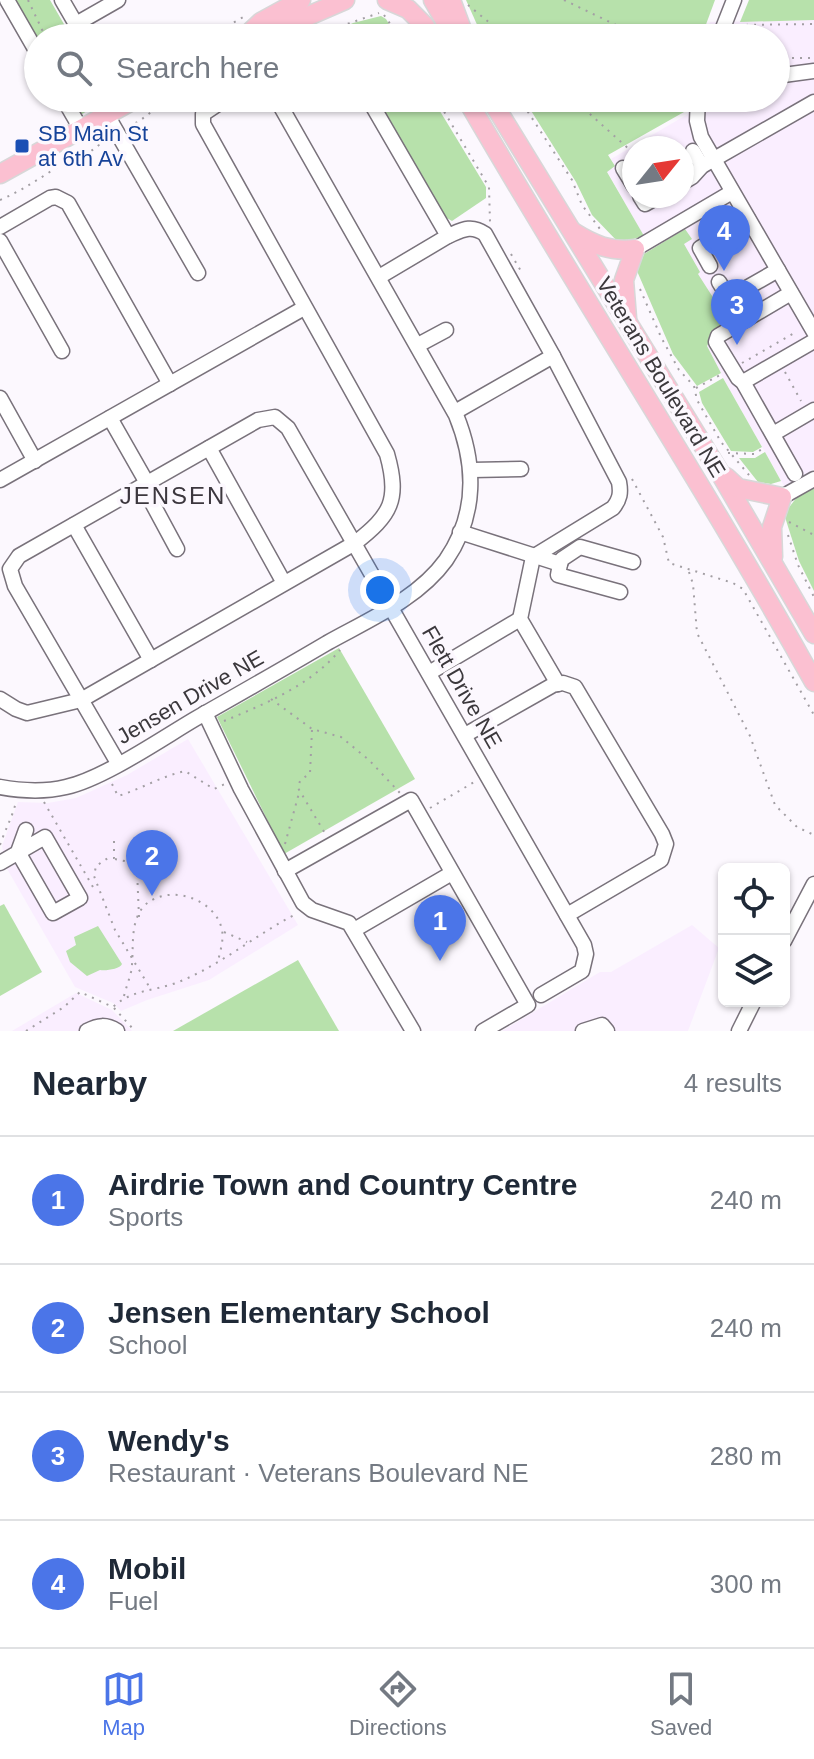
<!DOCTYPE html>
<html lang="en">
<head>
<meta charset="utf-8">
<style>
  body { margin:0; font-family:Arial,sans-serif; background:#f2f2f3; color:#1f2937 }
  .controls { position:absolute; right:24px; bottom:24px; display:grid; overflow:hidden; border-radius:12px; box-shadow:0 2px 6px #0004 }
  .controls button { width:72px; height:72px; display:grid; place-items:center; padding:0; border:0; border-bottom:2px solid #e0e1e3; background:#fff; color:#1f2937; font:40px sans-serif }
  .compass { position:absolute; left:622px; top:136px; width:72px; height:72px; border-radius:50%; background:#fff; box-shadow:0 2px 6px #0004; rotate:60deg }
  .you { position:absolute; left:380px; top:590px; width:28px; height:28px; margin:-20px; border:6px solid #fff; border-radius:50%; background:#1a73e8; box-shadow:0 0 0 12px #1a73e833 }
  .badge { display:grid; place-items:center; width:52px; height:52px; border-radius:50%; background:#4b75e8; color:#fff; font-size:26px; font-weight:700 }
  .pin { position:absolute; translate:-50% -66px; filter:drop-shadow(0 2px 4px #0008) }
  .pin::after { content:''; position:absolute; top:42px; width:28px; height:24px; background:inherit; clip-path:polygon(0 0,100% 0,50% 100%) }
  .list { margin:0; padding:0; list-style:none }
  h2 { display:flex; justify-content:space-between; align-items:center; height:104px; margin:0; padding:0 32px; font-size:34px }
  h2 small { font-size:26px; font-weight:400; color:#747a83 }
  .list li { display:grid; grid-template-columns:52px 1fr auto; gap:24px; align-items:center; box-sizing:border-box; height:128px; padding:0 32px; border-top:2px solid #e0e1e3 }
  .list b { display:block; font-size:30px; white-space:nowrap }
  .list p { margin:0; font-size:26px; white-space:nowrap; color:#747a83 }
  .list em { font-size:26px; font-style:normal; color:#747a83 }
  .icon { flex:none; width:44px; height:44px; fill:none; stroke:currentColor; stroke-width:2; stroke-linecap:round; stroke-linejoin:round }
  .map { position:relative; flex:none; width:814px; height:1031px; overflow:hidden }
  .search { position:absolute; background:#fff; box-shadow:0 2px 6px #0004; left:24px; right:24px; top:24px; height:88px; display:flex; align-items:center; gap:20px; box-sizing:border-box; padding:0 28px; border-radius:44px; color:#747a83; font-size:30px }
  .sheet { height:616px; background:#fff }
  nav { display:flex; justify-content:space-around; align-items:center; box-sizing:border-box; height:112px; border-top:2px solid #e0e1e3; background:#fff; font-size:22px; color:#747a83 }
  nav a { display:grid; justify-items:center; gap:4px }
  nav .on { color:#4b75e8 }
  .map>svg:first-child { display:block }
  .built { fill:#faeeff; fill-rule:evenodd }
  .green { fill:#b7e1ab }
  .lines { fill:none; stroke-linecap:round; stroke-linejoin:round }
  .minor-casing { stroke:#79727b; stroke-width:17 }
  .major-casing { stroke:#d8d7d8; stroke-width:21 }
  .path { stroke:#a39fa4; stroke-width:2; stroke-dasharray:2 6; stroke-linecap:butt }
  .minor { stroke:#fff; stroke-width:14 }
  .major { stroke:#fbc0d1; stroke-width:18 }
  .transit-dot { fill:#1a4fb4; stroke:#fcf8fe; stroke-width:3 }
  .labels { text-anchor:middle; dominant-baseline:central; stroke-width:7; stroke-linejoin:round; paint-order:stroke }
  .transit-label { font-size:22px; fill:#164399; stroke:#fcf8fe; text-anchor:start }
  .street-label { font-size:22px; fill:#3b383c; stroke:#fcf8fe }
  .neighbourhood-label { font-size:24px; letter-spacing:2px; fill:#3c373e; stroke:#fcf8fe }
</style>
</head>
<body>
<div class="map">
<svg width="814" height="1031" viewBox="0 0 814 1031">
  <rect width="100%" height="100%" fill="#fcf8fe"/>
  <!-- built -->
  <g class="built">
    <path d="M814 20V469L784 486 607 171 615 166 611 159 688 114V98H776V38H704L710 22ZM634 148H682V196H634Z"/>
    <path d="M188 739 298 925 209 980 147 1000 121 1011 113 1003 75 987 6 867 2 846 18 802 48 803 76 798 127 775Z"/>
    <path d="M692 925 719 948 688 1031H502L600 972H611Z"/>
    <path d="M76 993 112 1010 132 1031H12Z"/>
  </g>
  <!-- green -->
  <g class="green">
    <path d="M14 0H50L72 38H38V43Z"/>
    <path d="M466 0H715L701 38H483Z"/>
    <path d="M749 0H814V20L740 22Z"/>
    <path d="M381 16 386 19 397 38H339L335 32 353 23Z"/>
    <path d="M69 98H101L95 106 79 116Z"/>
    <path d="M374 98H432L486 187V198L452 221 445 217Z"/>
    <path d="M523 98H685L684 112 608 155 615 166 607 172 644 236 619 243 592 215 576 182Z"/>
    <path d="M685 229 692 239 684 244 700 272 698 274 730 324 710 340 707 346 721 373 697 386 673 354 637 271 644 254Z"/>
    <path d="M723 378 762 447 753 452 731 451 702 403 699 392Z"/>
    <path d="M765 452 781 481 771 484 758 482 739 458H755Z"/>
    <path d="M814 487V591L799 561 784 514 797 497Z"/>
    <path d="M339 648 415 779 284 854 217 717Z"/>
    <path d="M4 904 42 972 0 996V906Z"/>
    <path d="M98 926 122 964C120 969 106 971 100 970L87 976 70 962 66 951 76 945 74 937Z"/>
    <path d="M298 960 339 1031H173Z"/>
  </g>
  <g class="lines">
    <!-- minor casing -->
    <g class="minor-casing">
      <g id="minor">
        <path d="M7 0 38 54"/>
        <path d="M62 0 84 38"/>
        <path d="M76 24 118 0"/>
        <path d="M719 38 734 0"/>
        <path d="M776 76 814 71"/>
        <path d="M63 98 81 129"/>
        <path d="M368 98 448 236 379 277"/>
        <path d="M698 98 697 121 701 137 814 332"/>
        <path d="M107 115 198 273"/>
        <path d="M693 151 702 166"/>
        <path d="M623 168 634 186"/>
        <path d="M682 183 692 177 702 166 814 102"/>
        <path d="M640 196 645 204 659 196"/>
        <path d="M0 227 50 198 56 197 68 203 170 384"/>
        <path d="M448 236C462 230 471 224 485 234L553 356 455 412"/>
        <path d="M0 241 62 351"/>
        <path d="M635 249 732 192"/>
        <path d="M710 266 700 248 748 219"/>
        <path d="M719 282 729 298 778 270"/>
        <path d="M791 293 718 336 716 342 738 378 743 382 795 474"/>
        <path d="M418 345 446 330"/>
        <path d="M553 356 619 482C621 493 620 499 613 508L533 557 520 619 558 684"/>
        <path d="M743 382 814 341"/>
        <path d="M0 398 35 461"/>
        <path d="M110 418 147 483"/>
        <path d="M773 434 814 410"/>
        <path d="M209 448 284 583"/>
        <path d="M472 470 521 469"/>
        <path d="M0 480 304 308"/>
        <path d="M143 486 177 549"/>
        <path d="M782 497 814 479"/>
        <path d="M74 525 151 660"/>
        <path d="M460 532 560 564 558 575 620 592"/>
        <path d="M560 564 562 559 580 547 633 562"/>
        <path d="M429 673 520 619"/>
        <path d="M0 699 16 709 27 713 81 700 355 543C391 515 400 500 387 454L203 124V114L227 98"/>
        <path d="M205 713 241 789 303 903 312 910 349 923 413 1031"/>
        <path d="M465 735 553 685 563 683 575 687 662 834 666 844 661 860 567 915"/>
        <path d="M118 763 15 586 10 569 19 556 258 420 275 417 288 428 584 945 586 954 582 971 541 995"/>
        <path d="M0 787C22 791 45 792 66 787 103 779 161 739 195 719 239 694 283 669 327 643 368 620 418 599 446 560 477 515 476 464 456 415L276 98"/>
        <path d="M0 863 45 837 80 898 53 913 18 852 26 830"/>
        <path d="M285 871 411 800 528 1005 483 1031"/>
        <path d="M354 930 452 873"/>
        <path d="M784 941 814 884"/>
        <path d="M87 1031C98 1025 106 1024 117 1031"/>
        <path d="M583 1031 602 1025 607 1031"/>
        <path d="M739 1031 754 1001"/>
      </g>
    </g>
    <!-- major casing -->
    <g class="major-casing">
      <g id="major">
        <path d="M387 0 408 9 425 26"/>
        <path d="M433 0 455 38"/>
        <path d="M451 0 465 38"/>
        <path d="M244 38 261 22 301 0"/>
        <path d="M248 38 269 33 345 0"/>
        <path d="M466 98C579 294 704 484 814 682"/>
        <path d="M490 98 720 473 814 634"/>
        <path d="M0 174 137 98"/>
        <path d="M573 232C594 245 610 252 635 249L624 280 627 318"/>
        <path d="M726 477 738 488 782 497 772 527 773 557"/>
      </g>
    </g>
    <!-- path -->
    <g class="path">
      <path d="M28 0 46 38"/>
      <path d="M564 0 643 38"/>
      <path d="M468 5 508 38"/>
      <path d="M384 15 400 38"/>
      <path d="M738 25 814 24"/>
      <path d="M309 31H327L379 13"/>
      <path d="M206 38 247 15"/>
      <path d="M776 58H811"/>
      <path d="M101 98H103"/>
      <path d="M436 98 489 187 490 222"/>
      <path d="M519 98 572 180 582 205 600 229"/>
      <path d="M572 98 630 150"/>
      <path d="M128 126 138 122 170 98"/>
      <path d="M0 200C21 191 37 180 56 168 73 158 93 155 105 138"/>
      <path d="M511 254 522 273"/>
      <path d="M640 289 661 337 679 370 694 386 697 400 721 442 749 475"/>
      <path d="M742 363 796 332"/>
      <path d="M785 372 801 401"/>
      <path d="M696 388 722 374"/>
      <path d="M728 453 754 454 764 448"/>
      <path d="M632 479 663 537 669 563 733 583 743 589 814 715"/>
      <path d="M789 522 814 535"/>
      <path d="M788 535 798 565 814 597"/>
      <path d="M689 572 693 584 697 633 750 736 775 805 797 827 814 835"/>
      <path d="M271 699 312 729 341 737 369 760 400 793"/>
      <path d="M224 721C265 704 311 685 340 650"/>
      <path d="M312 730 310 773 300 781 298 788 326 835"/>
      <path d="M112 784 118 796C141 789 162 776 185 771L214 789 227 783"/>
      <path d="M44 802 93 887"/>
      <path d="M430 808 476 781"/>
      <path d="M114 841V858H108L96 866 94 876 115 930 150 988"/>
      <path d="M285 844 299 793"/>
      <path d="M0 845C5 830 12 818 16 802"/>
      <path d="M115 859 134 863 137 870 139 917"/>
      <path d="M224 932 247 942"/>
      <path d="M124 996C126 988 129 980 131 972 135 951 128 922 145 905 169 883 216 899 222 930 224 940 220 952 218 961"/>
      <path d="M114 1008 135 1031"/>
      <path d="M26 1031 64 1007 80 992 113 1007C131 990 153 991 176 983 220 966 255 935 296 914"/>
    </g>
    <!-- minor -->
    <use href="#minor" class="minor"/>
    <!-- major -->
    <use href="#major" class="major"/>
  </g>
  <!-- markers -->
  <rect class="transit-dot" x="14" y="138" width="16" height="16" rx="4"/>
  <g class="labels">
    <!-- transit labels -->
    <g class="transit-label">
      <text x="38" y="133">SB Main St<tspan x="38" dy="25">at 6th Av</tspan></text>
    </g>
    <!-- street labels -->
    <g class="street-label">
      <text transform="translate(661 377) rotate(59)">Veterans Boulevard NE</text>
      <text transform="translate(462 687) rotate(60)">Flett Drive NE</text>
      <text transform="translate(190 697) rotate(-30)">Jensen Drive NE</text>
    </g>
    <!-- neighbourhood labels -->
    <g class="neighbourhood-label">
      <text x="173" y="495">JENSEN</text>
    </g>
  </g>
</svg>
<div class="controls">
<button><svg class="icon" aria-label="locate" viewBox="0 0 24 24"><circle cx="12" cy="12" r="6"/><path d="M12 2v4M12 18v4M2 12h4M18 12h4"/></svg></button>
<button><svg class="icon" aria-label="layers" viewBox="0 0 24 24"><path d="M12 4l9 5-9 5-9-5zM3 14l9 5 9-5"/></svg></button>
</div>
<svg class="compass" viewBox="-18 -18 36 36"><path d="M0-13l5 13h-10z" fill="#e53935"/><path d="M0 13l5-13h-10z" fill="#747a83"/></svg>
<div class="you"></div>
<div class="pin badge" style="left:440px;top:961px">1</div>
<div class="pin badge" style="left:152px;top:896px">2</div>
<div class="pin badge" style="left:737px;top:345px">3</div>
<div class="pin badge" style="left:724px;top:271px">4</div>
<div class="search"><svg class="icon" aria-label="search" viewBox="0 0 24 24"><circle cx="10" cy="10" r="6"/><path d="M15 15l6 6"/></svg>Search here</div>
</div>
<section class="sheet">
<h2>Nearby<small>4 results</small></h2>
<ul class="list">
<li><span class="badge">1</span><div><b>Airdrie Town and Country Centre</b><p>Sports</p></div><em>240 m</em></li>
<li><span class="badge">2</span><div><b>Jensen Elementary School</b><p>School</p></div><em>240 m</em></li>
<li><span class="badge">3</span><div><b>Wendy's</b><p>Restaurant · Veterans Boulevard NE</p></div><em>280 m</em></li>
<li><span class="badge">4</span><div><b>Mobil</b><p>Fuel</p></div><em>300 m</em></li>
</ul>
</section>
<nav>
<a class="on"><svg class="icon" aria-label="map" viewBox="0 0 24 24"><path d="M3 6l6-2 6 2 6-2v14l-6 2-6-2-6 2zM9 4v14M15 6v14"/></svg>Map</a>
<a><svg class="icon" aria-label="directions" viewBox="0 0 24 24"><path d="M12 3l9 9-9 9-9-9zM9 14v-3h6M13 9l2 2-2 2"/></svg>Directions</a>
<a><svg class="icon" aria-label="saved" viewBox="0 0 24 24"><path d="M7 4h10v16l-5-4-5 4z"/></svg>Saved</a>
</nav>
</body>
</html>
